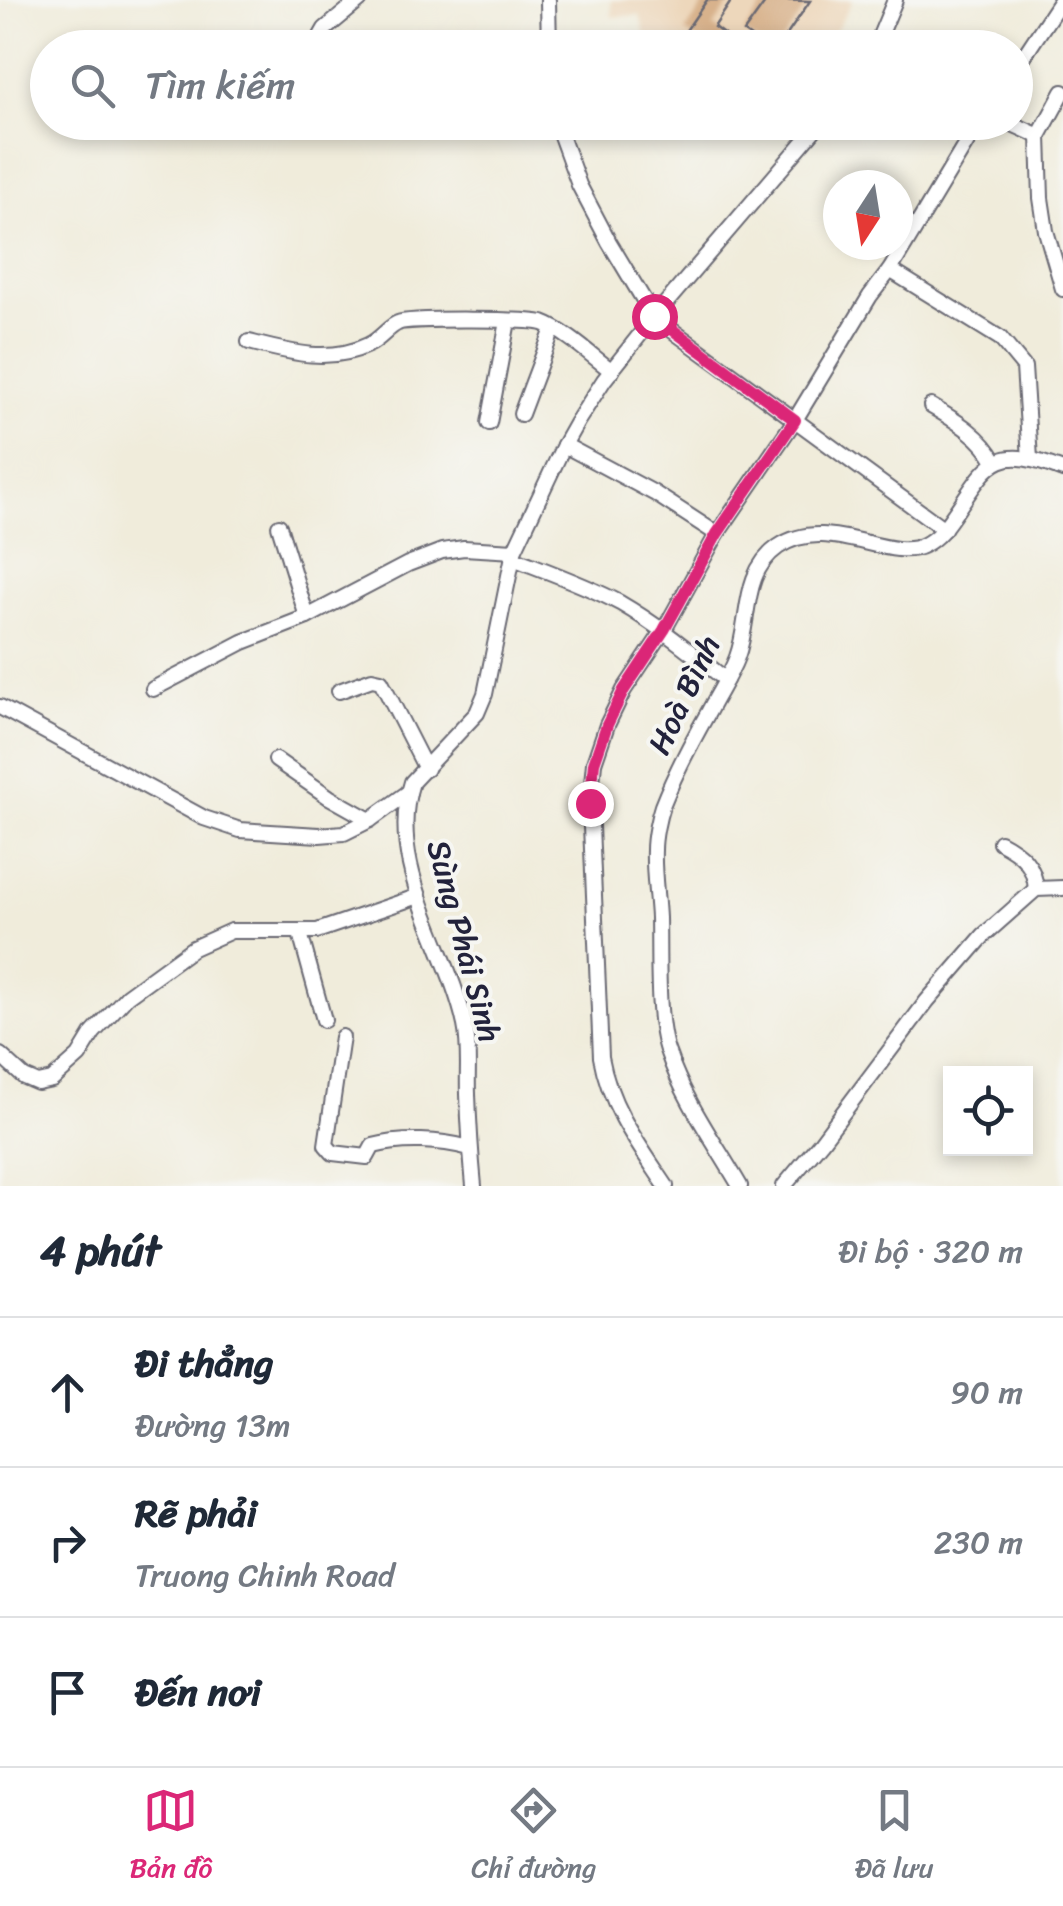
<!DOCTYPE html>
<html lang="vi">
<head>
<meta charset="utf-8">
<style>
  body { margin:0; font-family:Sriracha,sans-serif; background:#f2f2f3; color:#1f2937 }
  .controls { position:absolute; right:30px; bottom:30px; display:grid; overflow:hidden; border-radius:0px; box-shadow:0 5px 15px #0003 }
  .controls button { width:90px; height:90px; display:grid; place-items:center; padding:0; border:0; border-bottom:2px solid #e0e1e3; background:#fff; color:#1f2937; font:50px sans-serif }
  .compass { position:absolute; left:823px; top:170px; width:90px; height:90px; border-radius:50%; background:#fff; box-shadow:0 5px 15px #0003; rotate:192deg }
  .stop { position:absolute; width:30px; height:30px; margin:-22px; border:8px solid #db2777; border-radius:50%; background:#fff }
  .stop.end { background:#db2777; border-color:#fff; box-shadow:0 2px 10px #0008 }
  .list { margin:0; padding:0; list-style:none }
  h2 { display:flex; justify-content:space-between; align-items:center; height:130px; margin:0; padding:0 40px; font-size:42px }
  h2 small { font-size:32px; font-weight:400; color:#747a83 }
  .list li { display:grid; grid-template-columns:65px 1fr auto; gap:30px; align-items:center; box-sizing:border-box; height:150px; padding:0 40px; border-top:2px solid #e0e1e3 }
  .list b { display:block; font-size:38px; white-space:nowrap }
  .list p { margin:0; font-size:32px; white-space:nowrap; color:#747a83 }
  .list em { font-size:32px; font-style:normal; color:#747a83 }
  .icon { flex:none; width:55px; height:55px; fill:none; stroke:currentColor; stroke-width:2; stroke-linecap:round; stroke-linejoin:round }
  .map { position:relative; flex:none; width:1063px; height:1186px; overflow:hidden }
  .search { position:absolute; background:#fff; box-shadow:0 5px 15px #0003; left:30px; right:30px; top:30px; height:110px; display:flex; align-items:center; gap:25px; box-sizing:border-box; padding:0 35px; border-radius:55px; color:#747a83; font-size:38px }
  .sheet { height:580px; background:#fff }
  nav { display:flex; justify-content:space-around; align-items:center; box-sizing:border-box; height:140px; border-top:2px solid #e0e1e3; background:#fff; font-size:28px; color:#747a83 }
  nav a { display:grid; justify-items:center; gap:5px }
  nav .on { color:#db2777 }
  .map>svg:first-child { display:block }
  .built { fill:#edd7bb }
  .building { fill:#d8b28c }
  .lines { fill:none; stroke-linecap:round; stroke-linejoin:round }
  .minor-casing { stroke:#6a6973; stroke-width:18 }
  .minor { stroke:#fff; stroke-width:14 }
  .route { stroke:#db2777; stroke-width:12 }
  .labels { text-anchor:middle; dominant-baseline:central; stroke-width:8; stroke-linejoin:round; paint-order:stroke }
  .street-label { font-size:32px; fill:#22223b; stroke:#f6f6f2 }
</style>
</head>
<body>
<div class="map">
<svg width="1063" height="1186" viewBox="0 0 1063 1186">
  <rect width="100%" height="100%" fill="#f6f6f2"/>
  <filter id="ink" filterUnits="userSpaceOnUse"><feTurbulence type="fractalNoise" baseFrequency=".01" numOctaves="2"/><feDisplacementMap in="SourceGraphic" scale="20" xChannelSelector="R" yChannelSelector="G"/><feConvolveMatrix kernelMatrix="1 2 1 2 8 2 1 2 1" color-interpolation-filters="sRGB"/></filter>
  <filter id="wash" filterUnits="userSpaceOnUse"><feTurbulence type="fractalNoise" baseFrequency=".0048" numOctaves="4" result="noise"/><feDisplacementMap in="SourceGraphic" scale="40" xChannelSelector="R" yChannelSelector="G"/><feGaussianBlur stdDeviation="2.25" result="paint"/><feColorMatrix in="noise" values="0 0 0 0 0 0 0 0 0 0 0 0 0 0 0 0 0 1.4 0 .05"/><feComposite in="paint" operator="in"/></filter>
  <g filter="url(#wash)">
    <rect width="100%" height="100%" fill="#f0ecdb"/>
    <!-- built -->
    <path class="built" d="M611 0H853L826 48 648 47 640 15 612 17Z"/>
    <g id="blocks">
      <!-- building -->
      <g class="building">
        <path d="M707 0H732L714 27 726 36 718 48H708L685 32Z"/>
        <path d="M767 0 810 1 778 48H766L744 32Z"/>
        <path d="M727 38 742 48H721Z"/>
      </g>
    </g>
  </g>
  <g filter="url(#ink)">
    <use href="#blocks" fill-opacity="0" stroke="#6a6973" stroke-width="2.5"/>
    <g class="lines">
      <!-- minor casing -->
      <g class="minor-casing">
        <g id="minor">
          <path d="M548 0 549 48"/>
          <path d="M326 48 321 36 325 29 360 0"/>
          <path d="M875 48 895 0"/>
          <path d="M1016 68 1061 0"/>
          <path d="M1063 92 1039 136 1041 198 1046 231 1063 289"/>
          <path d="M556 122 579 185 609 242 654 317 944 529"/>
          <path d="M1008 122 1039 136"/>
          <path d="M890 270 1000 338 1024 367 1030 459"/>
          <path d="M249 342C288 352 329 364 368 345 380 340 389 326 398 323 409 318 531 319 543 323 565 331 592 356 612 371"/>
          <path d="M931 406C956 421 981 435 995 461"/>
          <path d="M521 414 553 329"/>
          <path d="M489 423 508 321"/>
          <path d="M564 445 654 493 717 534"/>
          <path d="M279 526 307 617"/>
          <path d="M513 558C549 572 586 585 620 603 658 625 692 653 726 680"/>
          <path d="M153 689 243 642 307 617 408 564 442 551 464 548 514 551"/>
          <path d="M339 691 372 679 381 681 426 769"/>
          <path d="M0 707 204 818 240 830 319 835 344 833 370 820 409 792"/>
          <path d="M276 760 329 797 370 820"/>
          <path d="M1000 842C1021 853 1034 864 1036 889"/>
          <path d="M300 933 324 1020"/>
          <path d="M342 1037 326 1145 333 1153 367 1157 373 1146C403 1138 440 1140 470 1148"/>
          <path d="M0 1055 24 1077 38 1083 52 1080 79 1056 93 1033 127 996 193 948 231 931H317L419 896"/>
          <path d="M474 1186C471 1155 469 1125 468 1094 467 1071 470 1048 465 1025 448 946 385 865 412 782L477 713 485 694 514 551 564 445 577 422 604 380 654 317 821 122"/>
          <path d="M666 1186C638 1144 610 1107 601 1057L590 803 594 763 607 725 624 690 664 630 717 534 795 420 870 296 890 270 979 122"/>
          <path d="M740 1186C715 1143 684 1100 668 1053 656 1022 659 954 658 918 657 896 653 872 654 850 654 837 658 818 662 806 675 773 692 741 709 711 718 693 730 676 737 657 751 620 741 573 778 547 828 513 889 564 924 545 938 538 946 526 955 513 991 460 996 444 1063 470"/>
          <path d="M784 1186 821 1142 927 1001 984 935 1036 889 1063 888"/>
        </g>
      </g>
      <!-- minor -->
      <use href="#minor" class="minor"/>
    </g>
  </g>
  <g class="lines" filter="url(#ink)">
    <!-- route -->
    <path class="route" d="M590 803 594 763 607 725 624 690 664 630 717 534 795 420 654 316"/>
  </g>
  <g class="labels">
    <!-- street labels -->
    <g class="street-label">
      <text transform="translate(684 695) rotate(-65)">Hoà Bình</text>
      <text transform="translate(464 941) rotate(75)">Sùng Phái Sinh</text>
    </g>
  </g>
</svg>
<div class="controls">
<button><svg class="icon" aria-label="locate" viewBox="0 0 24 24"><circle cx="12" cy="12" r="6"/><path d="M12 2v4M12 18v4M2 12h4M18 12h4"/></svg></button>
</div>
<svg class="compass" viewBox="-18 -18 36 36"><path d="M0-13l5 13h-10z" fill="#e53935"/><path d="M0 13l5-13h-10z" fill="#747a83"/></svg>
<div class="stop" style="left:654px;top:316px"></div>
<div class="stop end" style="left:590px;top:803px"></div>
<div class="search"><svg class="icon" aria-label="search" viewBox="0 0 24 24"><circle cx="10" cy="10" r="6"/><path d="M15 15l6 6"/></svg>Tìm kiếm</div>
</div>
<section class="sheet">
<h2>4 phút<small>Đi bộ · 320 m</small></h2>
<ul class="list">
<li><svg class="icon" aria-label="ahead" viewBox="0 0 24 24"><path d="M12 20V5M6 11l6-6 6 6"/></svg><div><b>Đi thẳng</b><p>Đường 13m</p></div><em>90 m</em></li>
<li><svg class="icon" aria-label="right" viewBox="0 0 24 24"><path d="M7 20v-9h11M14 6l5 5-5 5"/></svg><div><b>Rẽ phải</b><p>Truong Chinh Road</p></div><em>230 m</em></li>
<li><svg class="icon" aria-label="arrive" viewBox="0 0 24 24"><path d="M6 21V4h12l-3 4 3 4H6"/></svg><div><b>Đến nơi</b></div></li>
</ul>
</section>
<nav>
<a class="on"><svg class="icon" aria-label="map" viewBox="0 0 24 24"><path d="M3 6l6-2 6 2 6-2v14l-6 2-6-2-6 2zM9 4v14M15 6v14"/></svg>Bản đồ</a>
<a><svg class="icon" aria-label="directions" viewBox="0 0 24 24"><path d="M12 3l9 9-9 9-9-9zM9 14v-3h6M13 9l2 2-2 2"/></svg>Chỉ đường</a>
<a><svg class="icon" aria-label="saved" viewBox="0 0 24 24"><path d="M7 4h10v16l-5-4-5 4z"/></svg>Đã lưu</a>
</nav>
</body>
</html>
